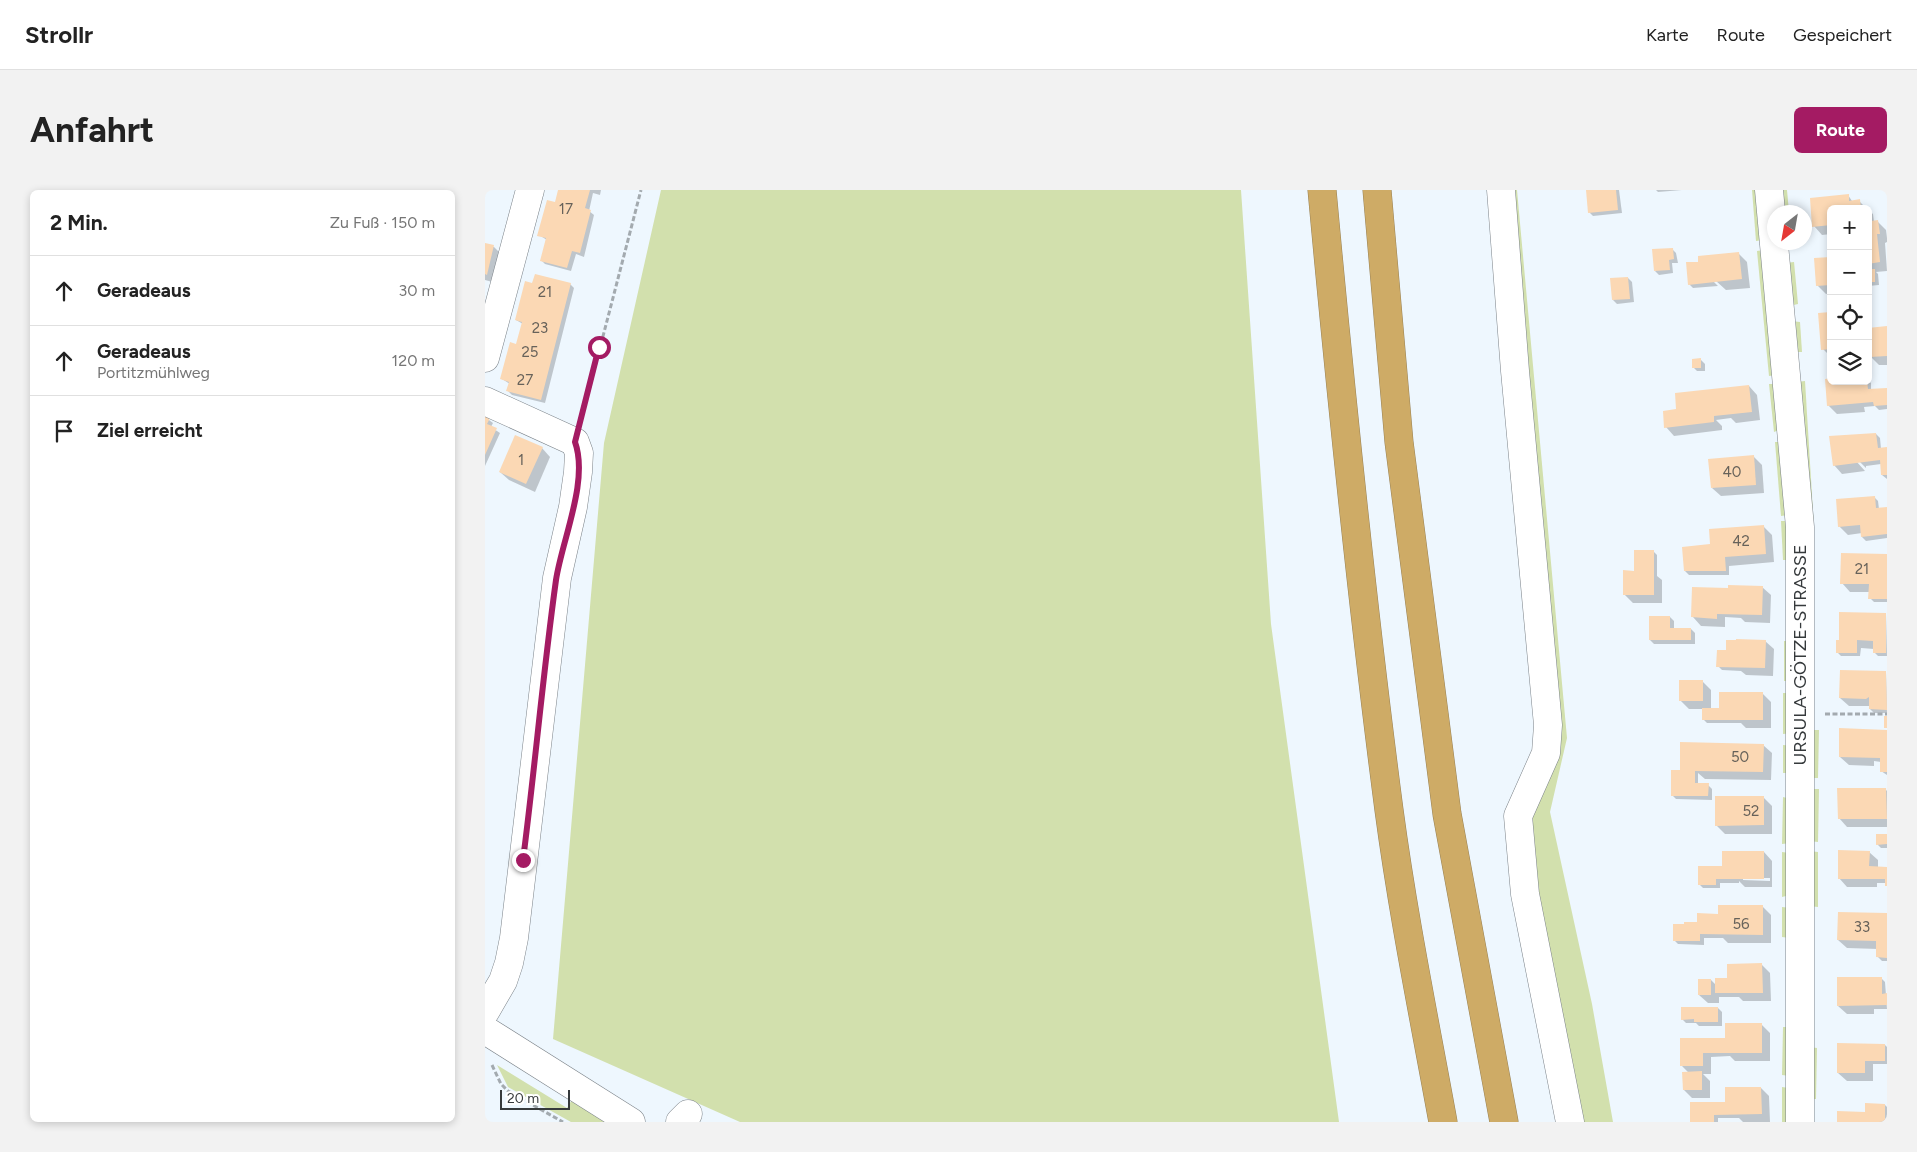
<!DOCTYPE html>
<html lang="de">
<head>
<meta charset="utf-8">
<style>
  body { margin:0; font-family:Figtree,sans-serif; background:#f2f2f2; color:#222 }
  .controls { position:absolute; right:15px; top:15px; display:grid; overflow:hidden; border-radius:8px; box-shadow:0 2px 8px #0003 }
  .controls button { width:45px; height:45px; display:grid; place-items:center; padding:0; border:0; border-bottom:1px solid #e0e0e0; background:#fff; color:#222; font:25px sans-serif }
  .compass { position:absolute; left:1282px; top:15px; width:45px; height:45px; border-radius:50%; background:#fff; box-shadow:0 2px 8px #0003; rotate:211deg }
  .scale { position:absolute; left:15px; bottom:12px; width:70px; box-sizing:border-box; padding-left:5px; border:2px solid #363a3c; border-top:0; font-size:14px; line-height:18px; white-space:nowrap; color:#363a3c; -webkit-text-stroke:4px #fff; paint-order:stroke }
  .stop { position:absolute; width:15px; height:15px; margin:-11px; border:4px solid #a41b63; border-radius:50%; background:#fff }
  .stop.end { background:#a41b63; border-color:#fff; box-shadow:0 1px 5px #0008 }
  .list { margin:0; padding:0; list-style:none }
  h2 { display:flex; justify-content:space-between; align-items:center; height:65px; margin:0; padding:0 20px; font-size:21px }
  h2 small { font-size:16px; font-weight:400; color:#767676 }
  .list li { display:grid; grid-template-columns:32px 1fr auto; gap:15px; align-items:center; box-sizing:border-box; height:70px; padding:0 20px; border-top:1px solid #e0e0e0 }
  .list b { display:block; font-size:19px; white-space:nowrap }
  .list p { margin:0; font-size:16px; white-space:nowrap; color:#767676 }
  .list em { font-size:16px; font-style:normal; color:#767676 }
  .icon { flex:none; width:28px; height:28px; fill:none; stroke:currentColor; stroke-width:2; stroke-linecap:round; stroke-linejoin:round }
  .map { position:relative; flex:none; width:1402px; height:932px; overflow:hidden; border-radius:8px }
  header { display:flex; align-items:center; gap:30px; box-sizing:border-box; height:70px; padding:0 25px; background:#fff; border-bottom:1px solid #e0e0e0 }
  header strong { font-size:24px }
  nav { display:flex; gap:28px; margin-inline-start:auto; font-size:18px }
  .intro { display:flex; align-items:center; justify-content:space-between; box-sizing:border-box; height:120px; padding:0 30px }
  h1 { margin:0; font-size:35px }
  .button { padding:12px 22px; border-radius:8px; background:#a41b63; color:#fff; font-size:18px; font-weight:700 }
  main { display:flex; gap:30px; padding:0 30px }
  aside { flex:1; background:#fff; border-radius:8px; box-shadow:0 2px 8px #0003 }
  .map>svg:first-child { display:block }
  .grass { fill:#d2e0ad }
  .shadow { fill:#0003; fill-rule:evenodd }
  .building { fill:#fbd8b4 }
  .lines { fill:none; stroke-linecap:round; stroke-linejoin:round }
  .minor-casing { stroke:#7b8288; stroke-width:29 }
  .highway-casing { stroke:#998357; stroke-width:29 }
  .path { stroke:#a3aaaf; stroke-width:3; stroke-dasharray:5 2.5; stroke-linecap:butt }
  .minor { stroke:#fff; stroke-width:28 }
  .highway { stroke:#ceab66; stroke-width:28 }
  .route { stroke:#a41b63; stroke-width:6 }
  .labels { text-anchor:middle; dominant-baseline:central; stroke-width:5; stroke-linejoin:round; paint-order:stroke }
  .number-label { font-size:15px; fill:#67625a }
  .street-label { font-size:18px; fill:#363a3c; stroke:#fff }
</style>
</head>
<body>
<header>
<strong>Strollr</strong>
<nav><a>Karte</a><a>Route</a><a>Gespeichert</a></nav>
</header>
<div class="intro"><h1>Anfahrt</h1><a class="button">Route</a></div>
<main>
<aside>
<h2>2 Min.<small>Zu Fuß · 150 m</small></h2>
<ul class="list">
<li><svg class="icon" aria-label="ahead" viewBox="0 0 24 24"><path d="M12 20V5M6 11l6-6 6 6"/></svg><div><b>Geradeaus</b></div><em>30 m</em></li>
<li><svg class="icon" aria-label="ahead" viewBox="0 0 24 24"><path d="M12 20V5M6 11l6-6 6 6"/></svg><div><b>Geradeaus</b><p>Portitzmühlweg</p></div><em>120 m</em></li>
<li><svg class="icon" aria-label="arrive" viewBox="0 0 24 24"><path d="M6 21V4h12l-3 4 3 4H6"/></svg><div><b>Ziel erreicht</b></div></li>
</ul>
</aside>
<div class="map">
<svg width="1402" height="932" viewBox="0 0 1402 932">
  <rect width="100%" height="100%" fill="#eef7fe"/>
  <!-- grass -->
  <g class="grass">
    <path d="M176 0H756L786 434 854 932H255L68 849 119 253Z"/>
    <path d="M1022 0H1032L1082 548 1065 622 1107 814 1128 932H1091L1047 701 1043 626 1057 593Z"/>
    <path d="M1267 0H1275L1278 50 1271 51Z"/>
    <path d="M1294 0H1302L1304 22H1296Z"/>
    <path d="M1278 60 1290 185 1284 186 1272 61Z"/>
    <path d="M1309 72 1313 114 1304 116 1300 73Z"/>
    <path d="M1306 131 1315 132 1317 162H1308Z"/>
    <path d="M1320 191 1329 338 1311 192Z"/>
    <path d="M1284 194H1291L1296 239 1289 242Z"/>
    <path d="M1290 252H1299L1303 325 1296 326Z"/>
    <path d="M1296 331H1304L1307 370H1298Z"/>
    <rect x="1299" y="451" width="9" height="40"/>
    <path d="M1298 503H1308L1309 543 1298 544Z"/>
    <path d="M1325 540H1334L1333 588H1324Z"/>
    <path d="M1298 555 1309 556 1306 583H1298Z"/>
    <path d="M1324 599H1334L1333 652 1324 651Z"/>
    <path d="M1298 607 1306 609V653L1297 654Z"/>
    <path d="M1324 661 1333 662V717L1324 716Z"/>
    <path d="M1297 662 1305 663V705L1297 707Z"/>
    <path d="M1297 717 1306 718 1305 748 1297 747Z"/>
    <path d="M1298 837H1306L1305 886 1297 885Z"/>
    <path d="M1324 857 1332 858 1331 909H1324Z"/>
    <path d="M12 875 82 918 88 908 126 932H86L23 897Z"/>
    <path d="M1297 897 1304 898 1305 932H1297Z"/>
  </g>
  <!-- shadow -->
  <g class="shadow">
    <path d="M75 0H116L115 5 108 3 104 21 109 25 99 67 91 64 86 81 60 74 56 70 62 50 54 45 71 14Z"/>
    <path d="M1102 0H1134L1137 23 1108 26 1104 22Z"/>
    <path d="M1171 0H1197L1173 2Z"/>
    <path d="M1363 5 1367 11H1374L1378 15 1379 19H1346V44L1337 45 1329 36 1326 9Z"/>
    <path d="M1383 20 1388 24 1389 32H1393L1401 40 1402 48V52L1400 53 1402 81 1391 82 1393 84 1394 95 1383 96Z"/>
    <path d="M0 54 9 57 17 65 11 93 0 90Z"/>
    <path d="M1187 59 1191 63 1193 73H1187L1188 83 1174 85 1170 81Z"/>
    <path d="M1253 63 1262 72 1265 98 1241 100 1231 91H1228L1233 96 1208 98 1204 94 1214 73Z"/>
    <path d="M1346 68V103L1341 104 1332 95Z"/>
    <path d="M1143 88 1147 92 1149 112 1132 114 1128 110Z"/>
    <path d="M85 94 89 98 60 213 27 205 23 201 25 194 17 189 32 155 38 134 31 130 48 95Z"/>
    <path d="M1346 123V167L1338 159Z"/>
    <path d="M1402 138V175H1394L1386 167Z"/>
    <path d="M1216 170 1220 174V181H1212L1208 177Z"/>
    <path d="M1346 191H1383L1386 193V200L1402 199V219L1394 220 1390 216 1379 217 1380 222 1352 224 1343 215Z"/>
    <path d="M1264 196 1272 205 1275 230 1251 233 1246 228 1231 230 1237 236V240L1189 246 1181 237 1192 220Z"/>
    <path d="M0 227 8 233 6 237 15 243 0 276Z"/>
    <path d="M1391 244 1395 248 1396 259H1402V289L1397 285 1396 274 1381 276V278L1374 271H1371L1380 281 1357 284 1349 275Z"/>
    <path d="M57 258 65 267 50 302 24 290 15 282Z"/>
    <path d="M1268 266 1277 275 1279 303 1236 306 1227 298Z"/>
    <path d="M1389 307 1393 311 1394 319 1402 318V348L1381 351 1377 347V343L1363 345 1354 336Z"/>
    <path d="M1278 336 1287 345 1289 372 1244 376V385H1204L1200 381 1226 356Z"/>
    <path d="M1168 361 1172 365V386L1177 390V413H1148L1139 404 1150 382Z"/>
    <path d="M1402 365V412H1389L1385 408V402H1365L1357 393Z"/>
    <path d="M1277 397 1286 405 1285 433 1260 432 1256 428 1240 427V437L1216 436 1208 427 1244 400Z"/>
    <path d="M1401 424 1402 466H1393L1389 462V459L1376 458 1375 466H1356L1352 462Z"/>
    <path d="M1185 427 1189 431V439H1206L1210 443V454H1169L1165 450Z"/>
    <path d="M1280 451 1289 459 1288 486 1261 485 1256 481 1237 480 1233 476 1242 461Z"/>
    <path d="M1401 482 1402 523H1389L1385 519V516H1364L1355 508Z"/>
    <path d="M1218 492 1226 500V519H1235L1277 503 1286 512V538H1261L1256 533H1222L1218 529V519H1204L1195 510Z"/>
    <path d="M1402 541V585L1396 581V572L1389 571V576L1364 575 1355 567Z"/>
    <path d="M1278 555 1287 563 1286 590 1220 589 1213 583V594L1223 595 1227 599V610L1191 609 1187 605 1196 581Z"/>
    <path d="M1400 599 1402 601V637H1362L1354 628Z"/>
    <path d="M1278 607 1287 616V644H1240L1231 635Z"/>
    <path d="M1402 645V658H1396L1392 654Z"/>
    <path d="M1279 662 1287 671V697H1260L1254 691V693H1235V698H1218L1214 694 1239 677ZM1258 688H1285V691L1258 690Z"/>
    <path d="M1384 662 1393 670V678H1402V696L1401 693H1392V697H1362L1354 688Z"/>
    <path d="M1278 717 1286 725V753H1243L1238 748H1219V755L1193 754 1189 750 1200 735 1214 733 1233 725Z"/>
    <path d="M1402 724V771H1397L1393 767V759L1362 758 1353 750Z"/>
    <path d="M1277 775 1285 783 1286 811H1258L1254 807H1234V813H1223L1214 805 1226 790 1231 795Z"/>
    <path d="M1396 788 1400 792 1402 819H1389V824H1362L1353 816Z"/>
    <path d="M1233 818 1237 822V836H1214L1211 833H1201L1197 829Z"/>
    <path d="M1276 834 1285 843V871H1250L1245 866 1226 867V884H1218L1225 891V908H1207L1199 900 1204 883 1197 876 1241 849Z"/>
    <path d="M1400 855 1402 857V874H1388V891H1362L1353 883Z"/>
    <path d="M1276 898 1284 906 1285 932H1258L1254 928H1233V932H1207L1242 913Z"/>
    <path d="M1400 915 1402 917V932H1353L1381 924Z"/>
  </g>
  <!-- building -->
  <g class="building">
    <path d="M73 0H105L100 18 106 20 95 63 87 61 82 78 55 71 61 48 52 46 62 10 70 12Z"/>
    <path d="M1101 0H1131L1133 20 1103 23Z"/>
    <path d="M1364 4V11L1375 9 1376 19H1346V35L1327 37 1325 8Z"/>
    <path d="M1383 22 1386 31 1393 30 1395 44H1392L1395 72 1383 74Z"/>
    <path d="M0 53 9 55 2 85 0 84Z"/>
    <path d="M1188 58 1189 69 1184 70 1185 80 1169 81 1167 59Z"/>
    <path d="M1254 62 1257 89 1203 95 1201 72H1213V66Z"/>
    <path d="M1346 67V95L1331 96 1329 68Z"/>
    <rect x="1383" y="79" width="7" height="13"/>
    <path d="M50 84 86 93 56 210 21 201 24 192 15 189 25 152 31 154 37 132 30 130 40 91 47 93Z"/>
    <path d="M1143 87 1145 109 1127 110 1125 88Z"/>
    <path d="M1346 122V159L1336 160 1333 123Z"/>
    <path d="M1402 136V166L1385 167 1383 138Z"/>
    <path d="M1216 168V178H1207V169Z"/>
    <path d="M1346 188V191H1382L1383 199 1402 198V215L1389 216 1388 212 1342 216 1340 189Z"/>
    <path d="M1264 195 1267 222 1229 226V232L1179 238 1178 221 1191 219 1190 203Z"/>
    <path d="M0 225 5 228 2 234 12 238 0 265Z"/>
    <path d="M1391 243 1393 258 1402 257V285H1396L1395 270 1348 276 1344 246Z"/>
    <path d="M30 245 58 257 41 294 14 282Z"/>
    <path d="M1269 265 1271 295 1226 298 1223 269Z"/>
    <path d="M1390 306 1391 318 1402 317V344L1376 347 1375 335 1353 337 1351 309Z"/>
    <path d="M1279 335 1281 364 1240 367 1241 381H1199L1197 357 1225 354 1224 339Z"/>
    <path d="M1149 360H1169V405H1138V380L1149 381Z"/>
    <path d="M1356 363 1402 364V409H1383L1384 394H1355Z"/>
    <path d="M1243 395 1278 396 1277 425 1232 424V429L1206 427 1207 397 1243 398Z"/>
    <path d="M1354 422 1401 423V463H1388V451L1372 450V463H1351V450H1354Z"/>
    <path d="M1164 426H1185V438H1206V450H1164Z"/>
    <path d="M1251 449 1281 450 1280 478 1231 477 1232 460H1241V450H1251Z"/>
    <path d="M1355 480 1401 481 1402 520 1384 519V507L1381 509 1354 508Z"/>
    <rect x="1194" y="490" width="24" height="21"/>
    <path d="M1234 502H1278V530H1217V518H1234Z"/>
    <rect x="1399" y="526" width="3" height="12"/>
    <path d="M1354 538 1402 540V582H1395V568L1354 567Z"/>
    <path d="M1195 552 1279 554 1278 582 1210 581V593H1224L1223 606H1186V580H1195Z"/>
    <path d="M1352 598H1401L1402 629H1353Z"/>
    <path d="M1230 606H1279V635L1230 636Z"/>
    <path d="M1391 644H1402V654L1391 655Z"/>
    <path d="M1353 660 1385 661 1384 676 1402 677V696H1400V689H1353Z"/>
    <path d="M1237 661H1279V689H1231V695H1213V676H1237Z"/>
    <path d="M1233 715H1278V745L1215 744V751H1188V734H1199V732H1212V723L1233 724Z"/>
    <path d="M1353 722 1402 723V768L1391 767V751L1352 750Z"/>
    <path d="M1277 773 1278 803H1230V788H1242V774Z"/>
    <path d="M1352 787H1397V804L1402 803V815L1352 816Z"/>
    <rect x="1213" y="789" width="13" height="16"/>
    <path d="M1196 817H1233V832H1209V829L1196 830Z"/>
    <path d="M1240 833H1277V863H1218V876H1195V848H1240Z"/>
    <path d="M1352 853 1400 854V871H1380V883H1352Z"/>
    <path d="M1217 881V900H1198L1197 882Z"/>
    <path d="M1240 897H1276L1277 924 1229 925V932H1205V912H1240Z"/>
    <path d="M1380 913 1400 914V932H1352V921L1380 922Z"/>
  </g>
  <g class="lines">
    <!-- minor casing -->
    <g class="minor-casing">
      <g id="minor">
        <path d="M1016 0 1030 181 1063 535 1061 563 1033 626 1040 704 1085 932"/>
        <path d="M1284 0 1315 337V932"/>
        <path d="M0 168 45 0"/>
        <path d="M0 211 90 252 94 263 93 282 88 317 72 388 29 748 24 773 18 791 0 822"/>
        <path d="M0 840 146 932"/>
        <path d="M195 932 203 924"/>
      </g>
    </g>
    <!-- highway casing -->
    <g class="highway-casing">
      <g id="highway">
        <path d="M837 0C856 207 877 414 904 620 918 725 939 828 958 932"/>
        <path d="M892 0 914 252 962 624 1019 932"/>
      </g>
    </g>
    <!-- path -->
    <g class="path">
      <path d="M97 227 156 0"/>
      <path d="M1340 524H1402"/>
      <path d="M7 875 16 894 23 901 78 932"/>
    </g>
    <!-- minor -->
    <use href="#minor" class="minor"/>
    <!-- highway -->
    <use href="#highway" class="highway"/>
  </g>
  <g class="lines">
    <!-- route -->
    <path class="route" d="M38 670C50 577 58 483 71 390 77 350 104 291 90 252L114 157"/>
  </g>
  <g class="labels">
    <!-- number labels -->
    <g class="number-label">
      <text x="81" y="19">17</text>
      <text x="60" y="102">21</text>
      <text x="55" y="138">23</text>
      <text x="45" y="162">25</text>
      <text x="40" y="190">27</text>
      <text x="36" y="270">1</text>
      <text x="1247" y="282">40</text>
      <text x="1256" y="351">42</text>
      <text x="1377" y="379">21</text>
      <text x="1255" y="567">50</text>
      <text x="1266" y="621">52</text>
      <text x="1256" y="734">56</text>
      <text x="1377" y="737">33</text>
    </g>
    <!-- street labels -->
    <g class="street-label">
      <text transform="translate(1315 465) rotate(-90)">URSULA-GÖTZE-STRASSE</text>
    </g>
  </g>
</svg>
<div class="controls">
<button>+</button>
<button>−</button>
<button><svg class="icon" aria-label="locate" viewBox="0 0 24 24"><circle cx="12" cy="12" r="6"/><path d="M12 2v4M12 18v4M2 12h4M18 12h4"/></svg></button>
<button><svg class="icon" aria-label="layers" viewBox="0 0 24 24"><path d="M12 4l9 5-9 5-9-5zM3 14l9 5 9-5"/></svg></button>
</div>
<svg class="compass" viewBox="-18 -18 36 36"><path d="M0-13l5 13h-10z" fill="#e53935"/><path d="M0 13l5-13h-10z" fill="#767676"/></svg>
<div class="scale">20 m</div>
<div class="stop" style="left:114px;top:157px"></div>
<div class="stop end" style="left:38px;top:670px"></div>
</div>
</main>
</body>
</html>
